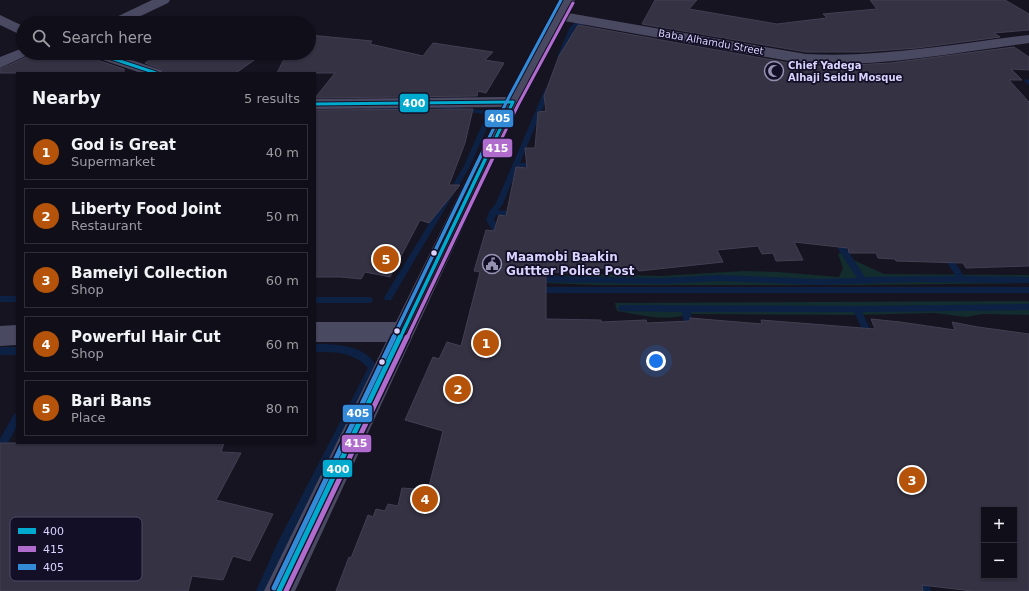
<!DOCTYPE html>
<html lang="en">
<head>
<meta charset="utf-8">
<style>
  body { margin:0; font-family:"DejaVu Sans",sans-serif; background:#191822; color:#f1f3f6 }
  .controls { position:absolute; right:12px; bottom:12px; display:grid; overflow:hidden; border-radius:0px; box-shadow:0 1px 3px #0004 }
  .controls button { width:36px; height:36px; display:grid; place-items:center; padding:0; border:0; border-bottom:1px solid #302f38; background:#100f19; color:#f1f3f6; font:20px sans-serif }
  .you { position:absolute; left:656px; top:361px; width:14px; height:14px; margin:-10px; border:3px solid #fff; border-radius:50%; background:#1a73e8; box-shadow:0 0 0 6px #1a73e833 }
  .badge { display:grid; place-items:center; width:26px; height:26px; border-radius:50%; background:#b45309; color:#fff; font-size:13px; font-weight:700 }
  .pin { position:absolute; translate:-50% -50%; border:2px solid #fff; box-shadow:0 1px 4px #0006 }
  .list { margin:0; padding:0; list-style:none }
  h2 { display:flex; justify-content:space-between; align-items:center; height:52px; margin:0; padding:0 16px; font-size:17px }
  h2 small { font-size:13px; font-weight:400; color:#9c9ca2 }
  .list li { display:grid; grid-template-columns:26px 1fr auto; gap:12px; align-items:center; box-sizing:border-box; height:56px; margin:0 8px 8px; padding:0 8px; border:1px solid #302f38; border-radius:0px }
  .list b { display:block; font-size:15px; white-space:nowrap }
  .list p { margin:0; font-size:13px; white-space:nowrap; color:#9c9ca2 }
  .list em { font-size:13px; font-style:normal; color:#9c9ca2 }
  .icon { flex:none; width:22px; height:22px; fill:none; stroke:currentColor; stroke-width:2; stroke-linecap:round; stroke-linejoin:round }
  .map { position:relative; flex:none; width:1029px; height:591px; overflow:hidden }
  .search { position:absolute; background:#100f19; box-shadow:0 1px 3px #0004; left:16px; top:16px; width:300px; height:44px; display:flex; align-items:center; gap:10px; box-sizing:border-box; padding:0 14px; border-radius:22px; color:#9c9ca2; font-size:15px }
  .panel { position:absolute; background:#100f19; box-shadow:0 1px 3px #0004; left:16px; top:72px; width:300px; height:372px; border-radius:0px }
  .map>svg:first-child { display:block }
  .green { fill:#132c2d }
  .lines { fill:none; stroke-linecap:round; stroke-linejoin:round }
  .stream { fill:#0d2144; fill-rule:evenodd }
  .building { fill:#343243; stroke:#433f54; fill-rule:evenodd }
  .minor { fill:#4a4962; fill-rule:evenodd }
  .bus-1-far2-casing { stroke:#130f26; stroke-width:5 }
  .bus-1-far1-casing { stroke:#130f26; stroke-width:6 }
  .bus-1-casing { stroke:#130f26; stroke-width:8 }
  .bus-2-far2-casing { stroke:#130f26; stroke-width:5 }
  .bus-2-far1-casing { stroke:#130f26; stroke-width:6 }
  .bus-2-casing { stroke:#130f26; stroke-width:8 }
  .bus-3-far2-casing { stroke:#130f26; stroke-width:5 }
  .bus-3-far1-casing { stroke:#130f26; stroke-width:6 }
  .bus-3-casing { stroke:#130f26; stroke-width:8 }
  .bus-1-far2 { stroke:#00a9ce; stroke-width:3 }
  .bus-1-far1 { stroke:#00a9ce; stroke-width:3.5 }
  .bus-1 { stroke:#00a9ce; stroke-width:5 }
  .bus-2-far2 { stroke:#b06ccc; stroke-width:3 }
  .bus-2-far1 { stroke:#b06ccc; stroke-width:3.5 }
  .bus-2 { stroke:#b06ccc; stroke-width:5 }
  .bus-3-far2 { stroke:#338bd7; stroke-width:3 }
  .bus-3-far1 { stroke:#338bd7; stroke-width:3.5 }
  .bus-3 { stroke:#338bd7; stroke-width:5 }
  .bus-dot { fill:#d9d4ff; stroke:#130f26; stroke-width:1.5 }
  .labels { text-anchor:middle; dominant-baseline:central; stroke-width:3.5; stroke-linejoin:round; paint-order:stroke }
  .far-street-label { font-size:10px; fill:#d9d4ff; stroke:#130f26 }
  .far-poi-label { font-size:10px; font-weight:bold; fill:#d9d4ff; stroke:#130f26; text-anchor:start }
  .poi-label { font-size:12px; font-weight:bold; fill:#d9d4ff; stroke:#130f26; text-anchor:start }
  .key { fill:#130f26; stroke:#4e4a67; stroke-width:1 }
  .key-label { font-size:11px; fill:#d9d4ff }
  .line-badge { stroke:#130f26; stroke-width:1.5 }
  .badge-label { font-size:11px; text-anchor:middle; font-weight:bold; fill:#fff }
</style>
</head>
<body>
<div class="map">
<svg width="1029" height="591" viewBox="0 0 1029 591">
  <rect width="100%" height="100%" fill="#161421"/>
  <!-- green -->
  <g class="green">
    <path d="M843 252 847 257 884 274 1029 275V283L858 285H595L520 282 534 273 552 276 594 274 660 276 744 271 778 272 839 277 843 268 838 254Z"/>
    <path d="M1029 301V315L982 314 966 317 934 313 856 315 689 314C666 322 641 315 617 311L615 303Z"/>
  </g>
  <g class="lines">
    <!-- stream -->
    <g class="stream">
      <path d="M577 21H586L589 23 586 25H578L575 28 563 57 558 58 557 57 570 27Z"/>
      <path d="M1027 79 1029 80V85L1024 81Z"/>
      <path d="M548 87 551 89 520 163H538L541 165 538 167H518L503 204 498 210 517 211 521 214 517 217 496 215 494 220 505 238 501 241 498 240 486 220 489 212 496 203 545 89Z"/>
      <path d="M420 105 423 107 422 108 364 112 361 110 364 108Z"/>
      <path d="M436 105 491 111 494 113 469 168 391 300H385L384 298 385 296 463 168 487 114 434 108 433 107Z"/>
      <path d="M839 234 842 235 846 248 865 277 956 276 941 254 945 251 948 252 964 276 1029 277V283L915 282 818 285 719 281 662 284 536 282 532 279 536 276 662 278 719 275 818 279 857 278 838 249 835 237Z"/>
      <path d="M536 287H1029V293H536L533 292 532 290 533 288Z"/>
      <rect x="0" y="296" width="17" height="6"/>
      <path d="M315 297H369L372 298 373 300 372 302 369 303H315Z"/>
      <path d="M1029 304V310L862 312 874 337 873 340 870 341 867 340 854 312H691L693 331 692 333 689 335 686 333 685 331 682 312 622 311 619 310 618 308 619 306 622 305 856 306Z"/>
      <path d="M315 344C336 344 367 345 377 367L285 552 268 591H256L277 544 368 368C354 352 335 352 315 352Z"/>
      <rect x="0" y="347" width="17" height="8"/>
      <path d="M17 413V426L3 452 0 454V439L14 414Z"/>
      <path d="M922 571 926 572 931 591H919L917 576 918 572Z"/>
    </g>
  </g>
  <!-- building -->
  <g class="building">
    <path d="M655 0H697L689 9 777 24 827 18 823 14 877 9 870 0H1005L1029 14V30L994 33 1000 37 917 48 862 52H806L642 24Z"/>
    <path d="M578 25 806 66H834L890 63 1014 47 1029 57V70L1011 69 1022 80H1009L1029 102V266L966 268 963 263 896 261 895 259 878 258 876 253H849L848 248 794 242 803 260 776 261 773 253 762 254 758 246 717 250 723 262 639 271 636 268 609 271 605 268 577 269V274L546 271V319L601 320V322L646 320 647 323 690 321V318L762 324 761 320 875 329 871 319 900 322 955 330 952 322 978 327 1029 334V591H972L922 585 923 591H336L349 557 351 558 368 515 373 517 376 509 385 511 388 504 398 506 402 488 428 490 443 431 405 420 433 357 439 359 447 342 461 346 480 272 474 271 486 230 494 231 499 215 506 216 516 167 527 168 525 148H535L538 112 546 111 544 96 559 56ZM984 510H1014V576H984Z"/>
    <path d="M309 35 372 41 370 44 423 56 433 43 493 52 485 60 504 63 486 93 478 91 477 96 315 98 335 73H277L287 53H309Z"/>
    <path d="M32 53H76L124 69V73H0V69L29 56Z"/>
    <path d="M162 53H264L236 73H166L161 69 145 63Z"/>
    <path d="M473 109 465 143 449 185H460L429 223 420 220 390 277 365 272 361 279 341 277H315V110Z"/>
    <path d="M0 443H224L221 452 241 453 216 500 273 514 250 561 233 556 223 580 192 576 188 591H0Z"/>
  </g>
  <g class="lines">
    <!-- minor -->
    <g class="minor">
      <path d="M152 0H170L168 3 126 23H108L110 20Z"/>
      <path d="M561 0H575L568 13 806 54C881 58 954 44 1029 35V43C954 53 881 67 806 64L564 21 521 102 295 591H264L386 342H315V322H396L502 107 315 109V99L508 97Z"/>
      <path d="M0 15 23 26V36L0 25Z"/>
      <path d="M23 48V53H30L28 55 0 68V57Z"/>
      <path d="M89 53H111L161 70 164 73H141L91 56Z"/>
      <path d="M17 325V345L0 346V326Z"/>
    </g>
    <!-- bus-1-far2 casing -->
    <g class="bus-1-far2-casing">
      <g id="bus-1-far2">
        <path d="M96 53 156 73"/>
        <path d="M315 104 513 102"/>
        <path d="M492 146 513 102"/>
      </g>
    </g>
    <!-- bus-1-far1 casing -->
    <g class="bus-1-far1-casing">
      <path id="bus-1-far1" d="M400 338 492 145"/>
    </g>
    <!-- bus-1 casing -->
    <g class="bus-1-casing">
      <path id="bus-1" d="M279 591 400 337"/>
    </g>
    <!-- bus-2-far2 casing -->
    <g class="bus-2-far2-casing">
      <path id="bus-2-far2" d="M498 146 518 105 573 3"/>
    </g>
    <!-- bus-2-far1 casing -->
    <g class="bus-2-far1-casing">
      <path id="bus-2-far1" d="M407 338 499 145"/>
    </g>
    <!-- bus-2 casing -->
    <g class="bus-2-casing">
      <path id="bus-2" d="M286 591 407 337"/>
    </g>
    <!-- bus-3-far2 casing -->
    <g class="bus-3-far2-casing">
      <path id="bus-3-far2" d="M485 146 508 99 561 0"/>
    </g>
    <!-- bus-3-far1 casing -->
    <g class="bus-3-far1-casing">
      <path id="bus-3-far1" d="M393 338 486 145"/>
    </g>
    <!-- bus-3 casing -->
    <g class="bus-3-casing">
      <path id="bus-3" d="M274 588 394 337"/>
    </g>
    <!-- bus-1-far2 -->
    <use href="#bus-1-far2" class="bus-1-far2"/>
    <!-- bus-1-far1 -->
    <use href="#bus-1-far1" class="bus-1-far1"/>
    <!-- bus-1 -->
    <use href="#bus-1" class="bus-1"/>
    <!-- bus-2-far2 -->
    <use href="#bus-2-far2" class="bus-2-far2"/>
    <!-- bus-2-far1 -->
    <use href="#bus-2-far1" class="bus-2-far1"/>
    <!-- bus-2 -->
    <use href="#bus-2" class="bus-2"/>
    <!-- bus-3-far2 -->
    <use href="#bus-3-far2" class="bus-3-far2"/>
    <!-- bus-3-far1 -->
    <use href="#bus-3-far1" class="bus-3-far1"/>
    <!-- bus-3 -->
    <use href="#bus-3" class="bus-3"/>
  </g>
  <!-- icons -->
  <defs>
    <g id="mosque-ring" transform="scale(1)"><circle r="9.5" fill="#130f26" stroke="#9591b1" stroke-width="1.5"/><path d="M3.5-4.9A6 6 0 1 0 3.5 4.9A5 5 0 1 1 3.5-4.9Z" fill="#9591b1"/></g>
    <g id="civic-ring" transform="scale(1)"><circle r="9.5" fill="#130f26" stroke="#9591b1" stroke-width="1.5"/><path d="M-.6-6.5H3V-4.5H.6V-3L4-1V1h2V6H-6V1h2V-1L-.6-3ZM-1.2 2.5V6h2.4V2.5Z" fill="#9591b1"/></g>
  </defs>
  <g fill-rule="evenodd">
    <use href="#mosque-ring" x="774" y="71"/>
    <use href="#civic-ring" x="492" y="264"/>
  </g>
  <!-- markers -->
  <g class="bus-dot">
    <circle cx="434" cy="253" r="3.5"/>
    <circle cx="397" cy="331" r="3.5"/>
    <circle cx="382" cy="362" r="3.5"/>
  </g>
  <g class="labels">
    <!-- far-street labels -->
    <g class="far-street-label">
      <text transform="translate(711 42) rotate(10)">Baba Alhamdu Street</text>
    </g>
    <!-- far-poi labels -->
    <g class="far-poi-label">
      <text x="788" y="65">Chief Yadega<tspan x="788" dy="12">Alhaji Seidu Mosque</tspan></text>
    </g>
    <!-- poi labels -->
    <g class="poi-label">
      <text x="506" y="257">Maamobi Baakin<tspan x="506" dy="14">Guttter Police Post</tspan></text>
    </g>
  </g>
  <!-- legend -->
  <rect x="10" y="517" width="132" height="64" rx="6" class="key"/>
  <rect x="18" y="528" width="18" height="6" fill="#00a9ce"/>
  <rect x="18" y="546" width="18" height="6" fill="#b06ccc"/>
  <rect x="18" y="564" width="18" height="6" fill="#338bd7"/>
  <g class="key-label">
    <text x="43" y="535">400</text>
    <text x="43" y="553">415</text>
    <text x="43" y="571">405</text>
  </g>
  <g class="line-badge">
    <rect x="399" y="93" width="30" height="20" rx="4" fill="#00a9ce"/>
    <rect x="484" y="109" width="30" height="19" rx="4" fill="#338bd7"/>
    <rect x="482" y="138" width="31" height="20" rx="4" fill="#b06ccc"/>
    <rect x="342" y="404" width="31" height="19" rx="4" fill="#338bd7"/>
    <rect x="341" y="434" width="31" height="19" rx="4" fill="#b06ccc"/>
    <rect x="322" y="459" width="31" height="19" rx="4" fill="#00a9ce"/>
  </g>
  <g class="badge-label">
    <text x="414" y="107">400</text>
    <text x="499" y="122">405</text>
    <text x="497" y="152">415</text>
    <text x="358" y="417">405</text>
    <text x="356" y="447">415</text>
    <text x="338" y="473">400</text>
  </g>
</svg>
<div class="controls">
<button>+</button>
<button>−</button>
</div>
<div class="you"></div>
<div class="pin badge" style="left:486px;top:343px">1</div>
<div class="pin badge" style="left:458px;top:389px">2</div>
<div class="pin badge" style="left:912px;top:480px">3</div>
<div class="pin badge" style="left:425px;top:499px">4</div>
<div class="pin badge" style="left:386px;top:259px">5</div>
<div class="search"><svg class="icon" aria-label="search" viewBox="0 0 24 24"><circle cx="10" cy="10" r="6"/><path d="M15 15l6 6"/></svg>Search here</div>
<section class="panel">
<h2>Nearby<small>5 results</small></h2>
<ul class="list">
<li><span class="badge">1</span><div><b>God is Great</b><p>Supermarket</p></div><em>40 m</em></li>
<li><span class="badge">2</span><div><b>Liberty Food Joint</b><p>Restaurant</p></div><em>50 m</em></li>
<li><span class="badge">3</span><div><b>Bameiyi Collection</b><p>Shop</p></div><em>60 m</em></li>
<li><span class="badge">4</span><div><b>Powerful Hair Cut</b><p>Shop</p></div><em>60 m</em></li>
<li><span class="badge">5</span><div><b>Bari Bans</b><p>Place</p></div><em>80 m</em></li>
</ul>
</section>
</div>
</body>
</html>
